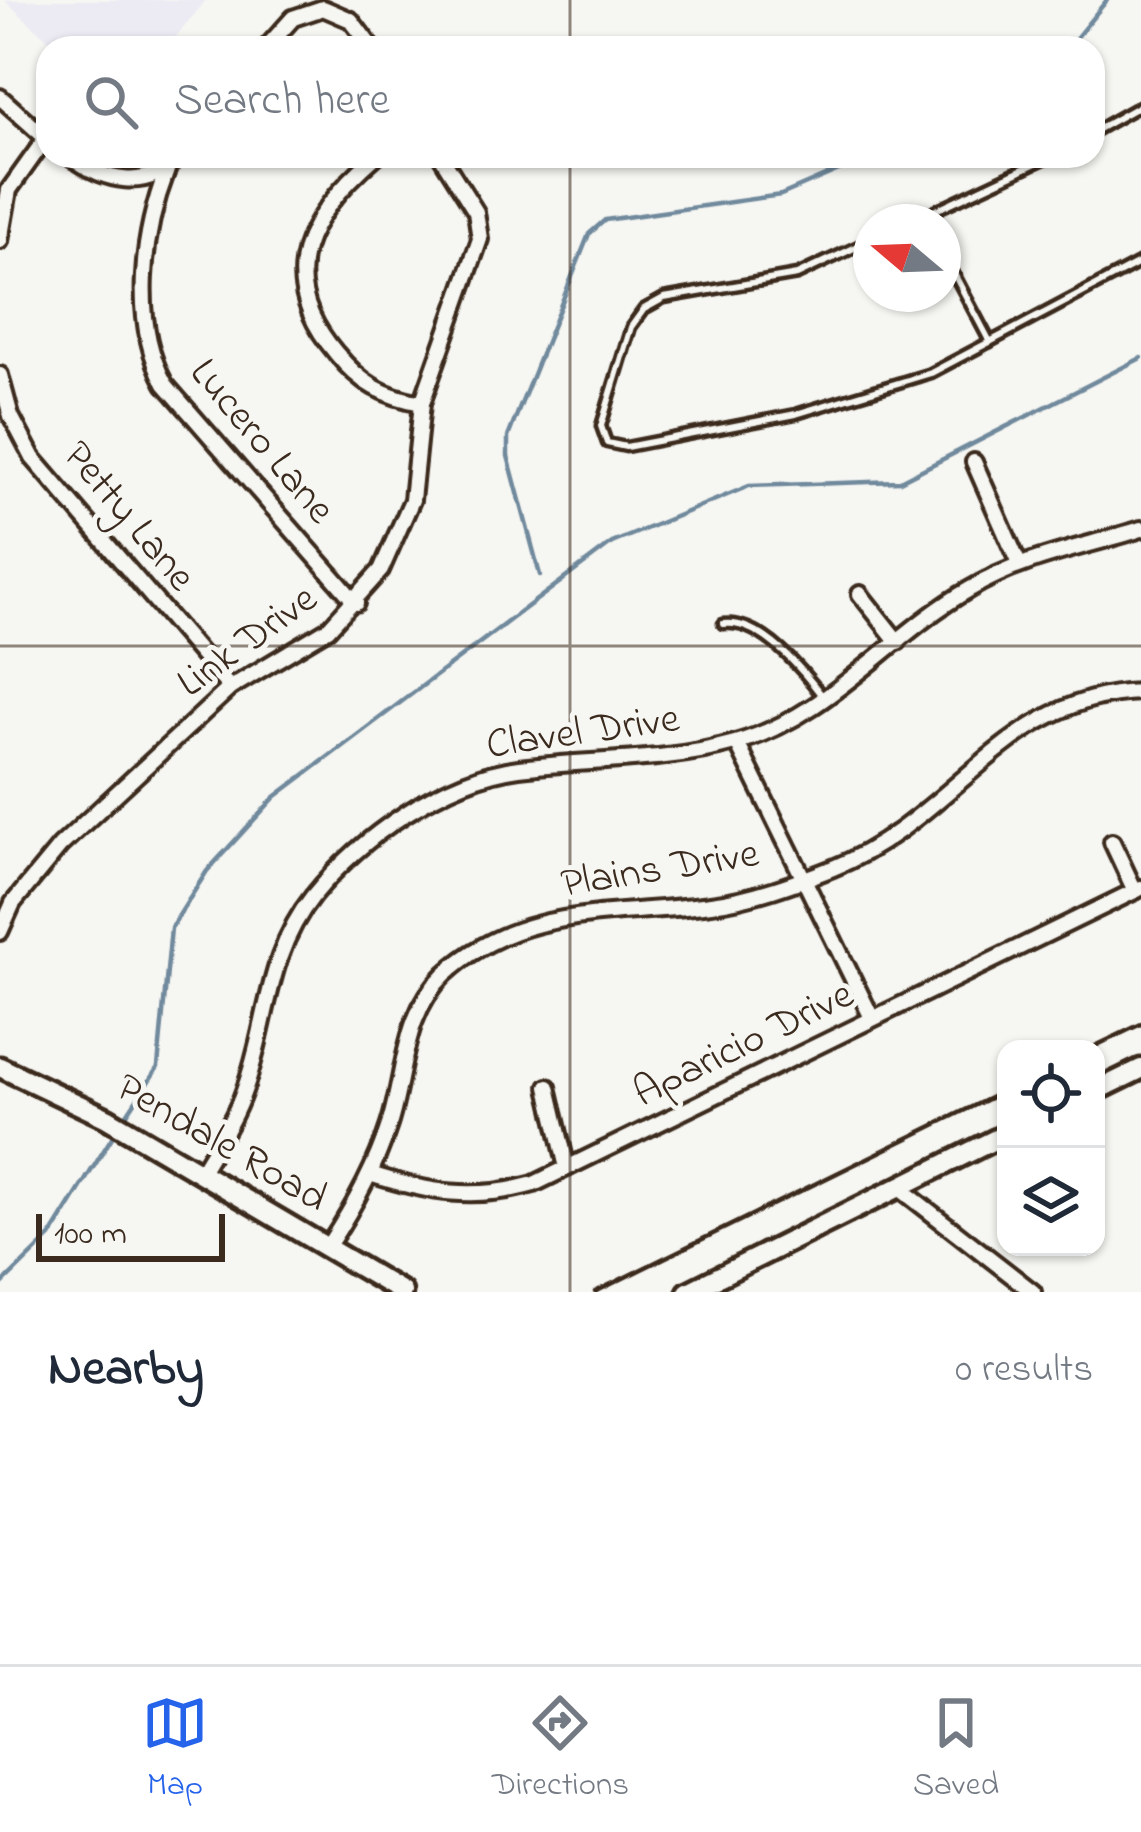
<!DOCTYPE html>
<html lang="en">
<head>
<meta charset="utf-8">
<style>
  body { margin:0; font-family:"Indie Flower",sans-serif; background:#f2f2f3; color:#1f2937 }
  .controls { position:absolute; right:36px; bottom:36px; display:grid; overflow:hidden; border-radius:24px; box-shadow:0 3px 9px #0004 }
  .controls button { width:108px; height:108px; display:grid; place-items:center; padding:0; border:0; border-bottom:3px solid #e0e1e3; background:#fff; color:#1f2937; font:60px sans-serif }
  .compass { position:absolute; left:853px; top:204px; width:108px; height:108px; border-radius:50%; background:#fff; box-shadow:0 3px 9px #0004; rotate:289deg }
  .scale { position:absolute; left:36px; bottom:30px; width:189px; box-sizing:border-box; padding-left:12px; border:6px solid #3b2a1e; border-top:0; font-size:33px; line-height:42px; white-space:nowrap; color:#3b2a1e; -webkit-text-stroke:9px #f6f6f2; paint-order:stroke }
  .list { margin:0; padding:0; list-style:none }
  h2 { display:flex; justify-content:space-between; align-items:center; height:156px; margin:0; padding:0 48px; font-size:51px }
  h2 small { font-size:39px; font-weight:400; color:#747a83 }
  .icon { flex:none; width:66px; height:66px; fill:none; stroke:currentColor; stroke-width:2; stroke-linecap:round; stroke-linejoin:round }
  .map { position:relative; flex:none; width:1141px; height:1292px; overflow:hidden }
  .search { position:absolute; background:#fff; box-shadow:0 3px 9px #0004; left:36px; right:36px; top:36px; height:132px; display:flex; align-items:center; gap:30px; box-sizing:border-box; padding:0 42px; border-radius:36px; color:#747a83; font-size:45px }
  .sheet { height:372px; background:#fff }
  nav { display:flex; justify-content:space-around; align-items:center; box-sizing:border-box; height:168px; border-top:3px solid #e0e1e3; background:#fff; font-size:33px; color:#747a83 }
  nav a { display:grid; justify-items:center; gap:6px }
  nav .on { color:#2563eb }
  .map>svg:first-child { display:block }
  .built { fill:#ecebf4 }
  .lines { fill:none; stroke-linecap:round; stroke-linejoin:round }
  .stream { stroke:#6f899c; stroke-width:4.5 }
  .lane-casing { stroke:#3b2a1e; stroke-width:15 }
  .street-casing { stroke:#3b2a1e; stroke-width:22 }
  .secondary-casing { stroke:#3b2a1e; stroke-width:27 }
  .lane { stroke:#f6f6f2; stroke-width:6 }
  .street { stroke:#f6f6f2; stroke-width:14 }
  .secondary { stroke:#f6f6f2; stroke-width:18 }
  .rail { stroke:#3b2a1e; stroke-width:4.5 }
  .grid { fill:none; stroke:#3b2a1e; stroke-width:3; stroke-opacity:0.55 }
  .labels { text-anchor:middle; dominant-baseline:central; stroke-width:10; stroke-linejoin:round; paint-order:stroke }
  .street-label { font-size:42px; fill:#3b2a1e; stroke:#f6f6f2 }
</style>
</head>
<body>
<div class="map">
<svg width="1141" height="1292" viewBox="0 0 1141 1292">
  <rect width="100%" height="100%" fill="#f6f6f2"/>
  <filter id="ink" filterUnits="userSpaceOnUse"><feTurbulence type="fractalNoise" baseFrequency=".00833" numOctaves="2"/><feDisplacementMap in="SourceGraphic" scale="24" xChannelSelector="R" yChannelSelector="G"/><feConvolveMatrix kernelMatrix="1 2 1 2 8 2 1 2 1" color-interpolation-filters="sRGB"/></filter>
  <g filter="url(#ink)">
    <!-- built -->
    <path class="built" d="M4 0H206L167 48H58Z"/>
    <g class="lines">
      <!-- stream -->
      <g class="stream">
        <path d="M1068 48 1107 0"/>
        <path d="M540 575 508 456V437L589 234 605 220 781 195 871 156"/>
        <path d="M125 1117 158 1067 171 928 207 871 275 797 612 543 749 486 900 481 1141 358"/>
        <path d="M0 1286 50 1237 114 1134"/>
      </g>
      <!-- lane casing -->
      <g class="lane-casing">
        <g id="lane">
          <path d="M1093 132 1141 105"/>
          <path d="M910 222 1051 156"/>
          <path d="M871 240 797 275 664 298 644 309 631 327 601 426 607 443 626 447 796 414 931 373 1141 262"/>
          <path d="M943 253 990 342"/>
          <path d="M723 624C761 619 802 669 823 697"/>
        </g>
      </g>
      <!-- street casing -->
      <g class="street-casing">
        <g id="street">
          <path d="M266 48 293 18 323 8 351 20 372 48"/>
          <path d="M0 97 48 140"/>
          <path d="M70 156C103 181 148 193 178 156"/>
          <path d="M376 156C308 215 271 276 336 353 361 384 383 396 422 403"/>
          <path d="M167 170C142 235 131 321 165 384L356 603"/>
          <path d="M0 241 9 190 46 138"/>
          <path d="M0 375 11 416 33 458 230 688"/>
          <path d="M974 462 1019 564"/>
          <path d="M860 594 898 642"/>
          <path d="M737 743 872 1018"/>
          <path d="M1112 842 1135 891"/>
          <path d="M0 932 13 903 60 846 230 688 328 629 381 570 412 500 422 403 480 239 476 212 441 156"/>
          <path d="M548 1087 567 1168"/>
          <path d="M201 1172C216 1146 234 1120 244 1091 269 1024 265 956 313 896 360 838 443 778 519 768 592 759 663 763 735 743 829 717 888 636 970 589 1024 557 1082 548 1141 529"/>
          <path d="M370 1174C429 1193 474 1201 534 1184L1141 888"/>
          <path d="M898 1187 1033 1292"/>
          <path d="M328 1246C353 1208 375 1169 389 1125 406 1072 402 1015 445 974 520 904 618 917 711 904 752 899 795 883 833 868 953 820 1006 695 1141 692"/>
        </g>
      </g>
      <!-- secondary casing -->
      <g class="secondary-casing">
        <g id="secondary">
          <path d="M0 1067 107 1118 402 1292"/>
          <path d="M1096 1091 1141 1069"/>
          <path d="M688 1292 1006 1134"/>
        </g>
      </g>
      <!-- lane -->
      <use href="#lane" class="lane"/>
      <!-- street -->
      <use href="#street" class="street"/>
      <!-- secondary -->
      <use href="#secondary" class="secondary"/>
      <!-- rail -->
      <g class="rail">
        <path d="M1089 1049 1141 1024"/>
        <path d="M595 1292 1006 1090"/>
      </g>
    </g>
  </g>
  <!-- grid -->
  <path class="grid" d="M570 0V48M570 156V1292M0 646H1141"/>
  <g class="labels">
    <!-- street labels -->
    <g class="street-label">
      <text transform="translate(261 442) rotate(50)">Lucero Lane</text>
      <text transform="translate(128 517) rotate(50)">Petty Lane</text>
      <text transform="translate(248 642) rotate(-36)">Link Drive</text>
      <text transform="translate(583 733) rotate(-8)">Clavel Drive</text>
      <text transform="translate(660 870) rotate(-9)">Plains Drive</text>
      <text transform="translate(744 1045) rotate(-26)">Aparicio Drive</text>
      <text transform="translate(221 1144) rotate(30)">Pendale Road</text>
    </g>
  </g>
</svg>
<div class="controls">
<button><svg class="icon" aria-label="locate" viewBox="0 0 24 24"><circle cx="12" cy="12" r="6"/><path d="M12 2v4M12 18v4M2 12h4M18 12h4"/></svg></button>
<button><svg class="icon" aria-label="layers" viewBox="0 0 24 24"><path d="M12 4l9 5-9 5-9-5zM3 14l9 5 9-5"/></svg></button>
</div>
<svg class="compass" viewBox="-18 -18 36 36"><path d="M0-13l5 13h-10z" fill="#e53935"/><path d="M0 13l5-13h-10z" fill="#747a83"/></svg>
<div class="scale">100 m</div>
<div class="search"><svg class="icon" aria-label="search" viewBox="0 0 24 24"><circle cx="10" cy="10" r="6"/><path d="M15 15l6 6"/></svg>Search here</div>
</div>
<section class="sheet">
<h2>Nearby<small>0 results</small></h2>
<ul class="list">
</ul>
</section>
<nav>
<a class="on"><svg class="icon" aria-label="map" viewBox="0 0 24 24"><path d="M3 6l6-2 6 2 6-2v14l-6 2-6-2-6 2zM9 4v14M15 6v14"/></svg>Map</a>
<a><svg class="icon" aria-label="directions" viewBox="0 0 24 24"><path d="M12 3l9 9-9 9-9-9zM9 14v-3h6M13 9l2 2-2 2"/></svg>Directions</a>
<a><svg class="icon" aria-label="saved" viewBox="0 0 24 24"><path d="M7 4h10v16l-5-4-5 4z"/></svg>Saved</a>
</nav>
</body>
</html>
